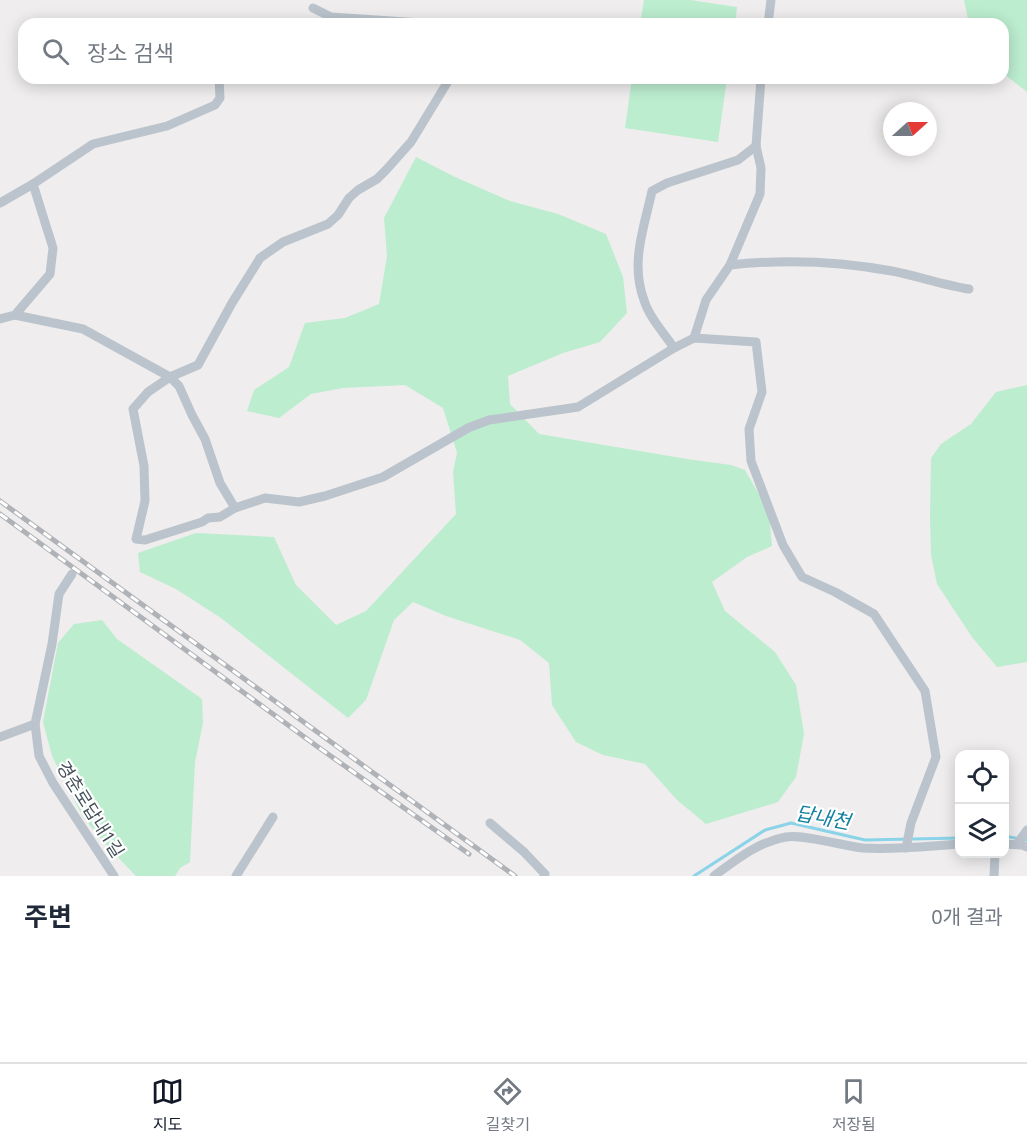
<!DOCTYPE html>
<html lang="ko">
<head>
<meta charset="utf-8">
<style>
  body { margin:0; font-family:"Noto Sans","Noto Sans KR",sans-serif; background:#f6f6f7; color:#1f2937 }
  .controls { position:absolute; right:18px; bottom:18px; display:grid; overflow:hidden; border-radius:12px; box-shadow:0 3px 15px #0003 }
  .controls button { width:54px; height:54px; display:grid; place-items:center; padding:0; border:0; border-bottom:2px solid #e0e1e3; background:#fff; color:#1f2937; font:30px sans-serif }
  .compass { position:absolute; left:883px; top:102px; width:54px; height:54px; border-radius:50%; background:#fff; box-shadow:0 3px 15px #0003; rotate:69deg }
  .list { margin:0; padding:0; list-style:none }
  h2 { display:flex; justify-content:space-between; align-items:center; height:78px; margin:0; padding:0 24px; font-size:26px }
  h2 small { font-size:20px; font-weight:400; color:#747a83 }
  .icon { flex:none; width:33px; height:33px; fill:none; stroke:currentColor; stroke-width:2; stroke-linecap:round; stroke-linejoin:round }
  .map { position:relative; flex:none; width:1027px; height:876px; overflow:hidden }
  .search { position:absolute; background:#fff; box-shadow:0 3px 15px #0003; left:18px; right:18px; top:18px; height:66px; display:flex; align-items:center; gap:15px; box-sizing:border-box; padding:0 21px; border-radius:18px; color:#747a83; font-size:22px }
  .sheet { height:186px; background:#fff }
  nav { display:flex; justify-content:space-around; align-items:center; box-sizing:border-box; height:84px; border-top:2px solid #e0e1e3; background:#fff; font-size:16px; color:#747a83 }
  nav a { display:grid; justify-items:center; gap:3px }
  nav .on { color:#111827 }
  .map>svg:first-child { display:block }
  .green { fill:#bcedcf }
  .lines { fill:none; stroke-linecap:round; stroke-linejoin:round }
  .stream { stroke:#8ad3e8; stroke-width:3 }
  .street { stroke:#bbc4cc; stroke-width:9 }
  .rail-casing { stroke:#afb2b7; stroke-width:5 }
  .rail { stroke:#fff; stroke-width:3; stroke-dasharray:9; stroke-linecap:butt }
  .labels { text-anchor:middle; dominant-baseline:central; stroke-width:4.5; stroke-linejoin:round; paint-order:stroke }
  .street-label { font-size:18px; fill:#465059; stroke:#fff }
  .water-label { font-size:20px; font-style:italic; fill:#1180a1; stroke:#fff }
</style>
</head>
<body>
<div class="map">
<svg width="1027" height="876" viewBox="0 0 1027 876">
  <rect width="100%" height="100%" fill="#efeded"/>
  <!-- green -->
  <g class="green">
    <path d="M644 0H690L737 7 735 24H640Z"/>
    <path d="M964 0H1027V92L1003 73V24H969Z"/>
    <path d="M632 78H727L718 142 625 128Z"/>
    <path d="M416 157 455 177 510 201 558 214 606 234 623 277 627 313 600 342 563 353 508 376 510 404 539 434 687 459 731 465 745 470 769 512 772 546 747 557 712 582 725 611 775 652 796 685 804 734 796 777 778 802 706 824 677 800 645 764 603 755 576 742 552 705 549 663 520 640 446 616 413 602 394 620 366 700 348 718 221 618 176 589 140 572 138 553 196 533 274 537 296 585 336 625 366 611 456 514 453 472 457 453 443 408 405 385 343 388 311 394 279 418 247 411 254 390 289 367 305 323 345 318 379 304 387 256 384 218Z"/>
    <path d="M1027 385V662L997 667 972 637 937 584 931 555 930 517 931 458 941 444 971 424 996 392Z"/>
    <path d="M102 620 117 639 202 699 203 723 195 762 190 862 180 868 175 876H136L108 847 83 817 52 756 43 722 58 643 74 624Z"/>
  </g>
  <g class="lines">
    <!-- stream -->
    <g class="stream">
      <path d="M1004 836 1027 840"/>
      <path d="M694 876 765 830 791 823 865 840 960 838"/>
    </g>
    <!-- street -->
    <g class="street">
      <path d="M313 8 331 17 436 24"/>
      <path d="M768 24 771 0"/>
      <path d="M0 203 33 184 93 144 167 126 215 105 220 98 219 78"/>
      <path d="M730 265C785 259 837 261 892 271 918 276 943 285 969 289"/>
      <path d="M15 315 50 274 53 248 33 184"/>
      <path d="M0 319 15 315 83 329 170 377 179 386 192 415 205 439 220 483 235 508 220 517 208 518 202 522 145 540 136 539 145 501 144 466 133 409 148 392 170 377 198 365 232 303 260 258 283 242 328 224 338 215 349 198 358 190 377 179 386 170 411 142 450 78"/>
      <path d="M694 338 706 300 730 265 760 194 761 168 756 146 761 78"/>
      <path d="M674 348C664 333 649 317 644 300 630 263 644 228 652 191L667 183 738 160 756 146"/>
      <path d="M235 508 265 498 299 502 325 496 383 477 468 428 489 420 578 407 674 348 694 338 756 342 762 392 749 429 751 461 783 545 802 577 835 592 874 614 925 691 936 757 911 823 906 848"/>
      <path d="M72 574 59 594 52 644 35 724 39 756 53 783 114 876"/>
      <path d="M0 737 35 724"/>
      <path d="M490 823 524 852 545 874 544 876"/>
      <path d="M1004 844 1022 845 1027 847"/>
      <path d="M1017 844 1027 830"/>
      <path d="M236 876 273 817"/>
      <path d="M714 876C737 859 758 842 786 837 802 834 844 846 863 848 895 850 928 846 960 844"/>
      <path d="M994 876 995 854"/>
    </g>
    <!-- rail casing -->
    <g class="rail-casing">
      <g id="rail">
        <path d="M0 501 515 876"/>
        <path d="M0 514 318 747 469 854"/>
      </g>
    </g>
    <!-- rail -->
    <use href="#rail" class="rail"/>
  </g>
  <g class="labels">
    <!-- street labels -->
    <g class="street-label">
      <text transform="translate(91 809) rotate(58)">경춘로답내1길</text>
    </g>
    <!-- water labels -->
    <g class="water-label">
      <text transform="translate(823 817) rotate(10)">답내천</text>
    </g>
  </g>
</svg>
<div class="controls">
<button><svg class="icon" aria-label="locate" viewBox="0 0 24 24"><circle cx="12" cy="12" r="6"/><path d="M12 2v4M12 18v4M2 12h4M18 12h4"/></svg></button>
<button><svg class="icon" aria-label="layers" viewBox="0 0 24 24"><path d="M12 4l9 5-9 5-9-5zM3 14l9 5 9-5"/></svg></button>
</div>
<svg class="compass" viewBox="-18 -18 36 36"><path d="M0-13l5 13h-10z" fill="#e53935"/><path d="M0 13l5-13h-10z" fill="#747a83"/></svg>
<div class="search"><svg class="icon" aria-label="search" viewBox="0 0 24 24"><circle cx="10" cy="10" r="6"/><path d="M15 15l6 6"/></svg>장소 검색</div>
</div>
<section class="sheet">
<h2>주변<small>0개 결과</small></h2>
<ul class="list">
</ul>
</section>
<nav>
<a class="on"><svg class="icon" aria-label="map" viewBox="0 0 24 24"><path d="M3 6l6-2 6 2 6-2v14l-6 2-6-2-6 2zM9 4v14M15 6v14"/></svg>지도</a>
<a><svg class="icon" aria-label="directions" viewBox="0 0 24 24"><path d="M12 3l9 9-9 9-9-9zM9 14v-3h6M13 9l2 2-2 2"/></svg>길찾기</a>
<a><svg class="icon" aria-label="saved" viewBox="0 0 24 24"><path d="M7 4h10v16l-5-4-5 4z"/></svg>저장됨</a>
</nav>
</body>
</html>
